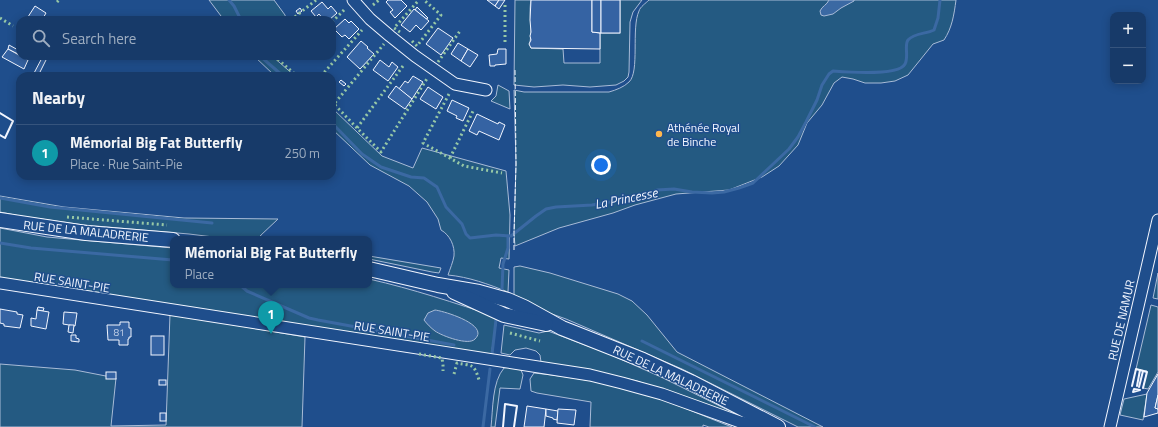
<!DOCTYPE html>
<html lang="en">
<head>
<meta charset="utf-8">
<style>
  body { margin:0; font-family:"Titillium Web",sans-serif; background:#244571; color:#f1f3f6 }
  .controls { position:absolute; right:12px; top:12px; display:grid; overflow:hidden; border-radius:8px; box-shadow:0 2px 10px #0003 }
  .controls button { width:36px; height:36px; display:grid; place-items:center; padding:0; border:0; border-bottom:1px solid #36547d; background:#173a69; color:#f1f3f6; font:20px sans-serif }
  .you { position:absolute; left:601px; top:165px; width:14px; height:14px; margin:-10px; border:3px solid #fff; border-radius:50%; background:#1a73e8; box-shadow:0 0 0 6px #1a73e833 }
  .badge { display:grid; place-items:center; width:26px; height:26px; border-radius:50%; background:#ffb74d; color:#fff; font-size:13px; font-weight:700 }
  .pin { position:absolute; translate:-50% -33px; filter:drop-shadow(0 1px 2px #0008) }
  .pin::after { content:''; position:absolute; top:21px; width:14px; height:12px; background:inherit; clip-path:polygon(0 0,100% 0,50% 100%) }
  .popup { position:absolute; left:170px; top:236px; width:202px; height:52px; box-sizing:border-box; display:grid; place-content:center; border-radius:8px; background:#173a69; filter:drop-shadow(0 1px 3px #0005); font-size:13px; white-space:nowrap; color:#9eadc0 }
  .popup b { font-size:15px; color:#f1f3f6 }
  .popup::after { content:''; position:absolute; left:50%; top:100%; margin-left:-8px; border:8px solid transparent; border-top-color:#173a69 }
  .list { margin:0; padding:0; list-style:none }
  h2 { display:flex; justify-content:space-between; align-items:center; height:52px; margin:0; padding:0 16px; font-size:17px }
  h2 small { font-size:13px; font-weight:400; color:#9eadc0 }
  .list li { display:grid; grid-template-columns:26px 1fr auto; gap:12px; align-items:center; box-sizing:border-box; height:56px; padding:0 16px; border-top:1px solid #36547d }
  .list b { display:block; font-size:15px; white-space:nowrap }
  .list p { margin:0; font-size:13px; white-space:nowrap; color:#9eadc0 }
  .list em { font-size:13px; font-style:normal; color:#9eadc0 }
  .icon { flex:none; width:22px; height:22px; fill:none; stroke:currentColor; stroke-width:2; stroke-linecap:round; stroke-linejoin:round }
  .map { position:relative; flex:none; width:1158px; height:427px; overflow:hidden }
  .search { position:absolute; background:#173a69; box-shadow:0 2px 10px #0003; left:16px; top:16px; width:320px; height:44px; display:flex; align-items:center; gap:10px; box-sizing:border-box; padding:0 14px; border-radius:12px; color:#9eadc0; font-size:15px }
  .panel { position:absolute; background:#173a69; box-shadow:0 2px 10px #0003; left:16px; top:72px; width:320px; height:108px; border-radius:12px }
  .map>svg:first-child { display:block }
  .green { fill:#245a82; stroke:#a8bbd7 }
  .water { fill:#3b69a3; stroke:#a8bbd7 }
  .lines { fill:none; stroke-linecap:round; stroke-linejoin:round }
  .stream { stroke:#3b69a3; stroke-width:3 }
  .building { fill:#3563a3; stroke:#f2f6ff }
  .minor-casing { stroke:#f2f6ff; stroke-width:13 }
  .major-casing { stroke:#f2f6ff; stroke-width:16 }
  .minor { stroke:#1f4e8c; stroke-width:11 }
  .major { stroke:#1f4e8c; stroke-width:14 }
  .hedge { stroke:#97c8a6; stroke-width:3; stroke-dasharray:2 3; stroke-linecap:butt }
  .fence { stroke:#f2f6ff; stroke-width:1; stroke-dasharray:5 2; stroke-linecap:butt }
  .wall { stroke:#f2f6ff; stroke-width:2 }
  .poi-dot { fill:#ffb74d; stroke:#1f4e8c; stroke-width:1.5 }
  .labels { text-anchor:middle; dominant-baseline:central; stroke-width:3; stroke-linejoin:round; paint-order:stroke }
  .number-label { font-size:10px; fill:#c3d1e8 }
  .poi-label { font-size:12px; fill:#f2f6ff; stroke:#1f4e8c; text-anchor:start }
  .street-label { font-size:12px; fill:#f2f6ff; stroke:#1f4e8c }
  .water-label { font-size:13px; font-style:italic; fill:#f2f6ff; stroke:#1f4e8c }
</style>
</head>
<body>
<div class="map">
<svg width="1158" height="427" viewBox="0 0 1158 427">
  <rect width="100%" height="100%" fill="#1f4e8c"/>
  <!-- green -->
  <g class="green">
    <path d="M209 0H274L285 15 286 20H224Z"/>
    <path d="M515 0H531C529 10 531 22 531 32 531 37 529 43 531 48L563 49 564 63H600V33H620V0H642L633 12 630 22 629 72 628 77 624 81 616 85 590 87 563 85 534 87 514 85Z"/>
    <path d="M649 0H956C954 15 952 28 944 40L933 44 908 75 895 81 881 83H865L853 79 842 77 834 83 822 105 807 123 798 145 779 166 762 177 729 190 676 194 635 205 613 213 559 228 515 246 514 234 516 164 514 90 524 92H609C616 90 624 87 629 82 640 72 631 28 639 11 640 7 646 3 649 0Z"/>
    <path d="M254 56H272L295 76H275Z"/>
    <path d="M498 85 509 91 510 109 491 101 496 96Z"/>
    <path d="M332 108 382 156 413 168 422 148 506 171 510 215 509 259 501 258 499 268 509 270 508 292C488 284 469 277 448 275 450 269 453 262 454 256 455 246 450 235 441 230L438 219 427 202 409 186 370 165 332 129Z"/>
    <path d="M0 196 64 207 184 218 278 219 260 236 275 239H230L189 234 84 225 20 216 0 212Z"/>
    <path d="M0 228 47 237 173 248V285H369V279C413 289 455 303 497 317L491 356 0 280Z"/>
    <path d="M369 256 441 268 439 273 432 272 369 259Z"/>
    <path d="M520 266 550 273 618 294 632 301 647 315 677 352 823 427H798L682 369 566 319 538 309 514 297V267Z"/>
    <path d="M1158 273V299L1153 298Z"/>
    <path d="M1151 305 1158 307V372L1148 389 1143 388 1147 371 1136 369Z"/>
    <path d="M170 314 305 337 302 427H0V364L75 370 116 378 111 426 166 425Z"/>
    <path d="M504 325 539 333 548 331 609 354 661 377 746 419 637 381 603 373 541 362 540 355 536 351 526 348 515 350 510 355 501 353Z"/>
    <path d="M510 367 521 370 523 375 520 389 500 388 495 427H491C493 409 492 382 504 368Z"/>
    <path d="M534 373C572 377 610 383 646 394 675 403 703 416 732 427H709L703 425V427H590L591 402 537 393 531 391 530 379Z"/>
    <path d="M1147 394 1143 420 1120 415 1124 399Z"/>
  </g>
  <!-- water -->
  <g class="water">
    <path d="M829 0H854V1L841 8 833 14 824 16 821 15 820 11C822 6 827 5 829 0Z"/>
    <path d="M435 310C444 311 490 325 475 339 469 346 442 336 435 331 431 328 427 324 424 320L428 313Z"/>
  </g>
  <g class="lines">
    <!-- stream -->
    <g class="stream">
      <path d="M229 0 234 6 241 20"/>
      <path d="M260 56 283 76"/>
      <path d="M332 123 362 154 381 167 411 177 424 178 437 187 446 207 462 224 466 234 470 238 496 235 511 236 536 216 546 209 556 207 592 205 641 197 657 190 674 189 692 192 712 193 724 192 739 188 753 183 789 149 798 137 806 122 817 100 822 85 829 74 833 71C846 72 899 76 905 64 909 57 904 45 908 40 914 33 926 34 934 30L938 18 940 0"/>
      <path d="M0 198 50 207 212 223"/>
      <path d="M0 243 31 248 173 260"/>
      <path d="M240 285 247 291 309 318 318 320 454 345"/>
      <path d="M502 289 503 264 508 248V236"/>
      <path d="M642 341 815 427"/>
      <path d="M492 354 496 320"/>
      <path d="M483 427 490 369"/>
    </g>
  </g>
  <!-- building -->
  <g class="building">
    <path d="M388 0H401L407 6 395 18 390 12 393 10 386 2Z"/>
    <path d="M487 0H499L495 6Z"/>
    <path d="M499 0H505L499 9 495 6Z"/>
    <path d="M531 0H592V32L600 33V49L531 48 529 44 531 40 530 36 531 32 530 20Z"/>
    <path d="M592 0H601V33L592 32Z"/>
    <rect x="601" y="0" width="19" height="33"/>
    <path d="M322 2 328 9 331 6 337 13 329 20H324L319 14 316 17 311 11Z"/>
    <path d="M35 6 46 13 42 20H26Z"/>
    <path d="M417 7 428 18 426 19 415 10Z"/>
    <path d="M300 8 302 11 298 14 296 11Z"/>
    <path d="M414 9 429 21 421 30 416 25 410 32 401 25Z"/>
    <path d="M345 19 349 23 351 21 359 29 349 39 345 35 342 37 334 29Z"/>
    <path d="M438 28 453 38 441 55 426 44Z"/>
    <path d="M361 41 368 47 367 48 374 54 360 69 347 57Z"/>
    <path d="M458 43 468 49 461 61 451 54Z"/>
    <path d="M9 45 20 51 18 54 8 49Z"/>
    <path d="M8 49 28 60 24 69 2 57Z"/>
    <path d="M468 49 478 55 470 67 461 61Z"/>
    <path d="M498 49H506V64L495 65V66H490L489 55 497 54Z"/>
    <path d="M43 56H48L38 76H29L30 73 33 75Z"/>
    <path d="M380 60 389 67 392 62 398 67 388 81 373 70Z"/>
    <path d="M413 76 423 82 412 99 399 89 405 81 408 83Z"/>
    <path d="M341 80 346 84 344 86 339 82Z"/>
    <path d="M396 86 412 99 405 109 388 97Z"/>
    <path d="M428 87 443 97 436 109 420 99Z"/>
    <path d="M452 100 469 108 463 121 456 118 457 116 447 111Z"/>
    <path d="M477 114 498 124 499 122 505 125 499 140 479 131 477 135 469 131Z"/>
    <path d="M38 307 44 308 43 311 37 310Z"/>
    <path d="M0 309 17 312V314L23 315 20 328 4 326V324L0 323Z"/>
    <path d="M37 310 49 312 46 329 31 326V318L36 319Z"/>
    <path d="M64 312 77 313 75 326 63 324Z"/>
    <path d="M120 322H129V328H131V337H129V339H128V345H119V340H108L107 325H120Z"/>
    <path d="M69 325H74L73 333 68 332Z"/>
    <path d="M71 335H76V338L79 339V342L71 341Z"/>
    <rect x="151" y="336" width="13" height="19"/>
    <rect x="106" y="372" width="10" height="7"/>
    <path d="M1158 374V395L1155 408 1158 409V413L1144 417 1147 393Z"/>
    <rect x="159" y="380" width="7" height="5"/>
    <path d="M1158 395V409L1155 408Z"/>
    <path d="M527 406 546 409 544 427H524Z"/>
    <path d="M546 409 558 411 557 420 553 419V418L546 416Z"/>
    <path d="M558 409 576 410 574 425 557 423Z"/>
    <rect x="160" y="413" width="6" height="8"/>
  </g>
  <g class="lines">
    <!-- minor casing -->
    <g class="minor-casing">
      <g id="minor">
        <path d="M353 0 370 19 390 36 415 56 455 84 486 90"/>
        <path d="M0 283 590 375 622 383 662 394 740 422 757 425H774"/>
        <path d="M1110 427 1158 220"/>
      </g>
    </g>
    <!-- major casing -->
    <g class="major-casing">
      <g id="major">
        <path d="M0 220 86 233 173 240"/>
        <path d="M369 269 438 285 479 292 508 300 524 307 562 328 643 360 691 382 778 427"/>
        <path d="M454 292 504 315 546 324"/>
      </g>
    </g>
    <!-- minor -->
    <use href="#minor" class="minor"/>
    <!-- major -->
    <use href="#major" class="major"/>
    <!-- hedge -->
    <g class="hedge">
      <path d="M57 2 59 0"/>
      <path d="M373 5 379 0"/>
      <path d="M0 18 13 26"/>
      <path d="M291 20 316 0"/>
      <path d="M332 22 346 8"/>
      <path d="M400 32 394 28 419 0"/>
      <path d="M412 41 417 46 441 15 424 0"/>
      <path d="M505 42V4"/>
      <path d="M274 56 297 76"/>
      <path d="M438 62 460 31"/>
      <path d="M403 66 357 128 381 152 428 77"/>
      <path d="M321 76 362 30"/>
      <path d="M449 94 423 143 464 166 502 173"/>
      <path d="M357 128 334 104 384 44"/>
      <path d="M450 158 474 109"/>
      <path d="M67 217 167 225"/>
      <path d="M510 333 540 341"/>
      <path d="M419 354 442 358 443 365V371"/>
      <path d="M454 374 457 363C472 366 474 363 479 380"/>
    </g>
    <!-- fence -->
    <path class="fence" d="M514 250V234L516 164 515 69"/>
    <!-- wall -->
    <g class="wall">
      <path d="M0 113 13 121 5 138 0 135"/>
      <path d="M1132 386 1136 369 1147 372 1143 388"/>
      <path d="M1137 386 1140 370"/>
      <path d="M1139 387 1143 371"/>
      <path d="M1134 389 1140 390 1133 392Z"/>
      <path d="M503 427 505 404 517 406 514 427"/>
    </g>
  </g>
  <!-- markers -->
  <circle class="poi-dot" cx="659" cy="134" r="4"/>
  <g class="labels">
    <!-- number labels -->
    <g class="number-label">
      <text x="119" y="332">81</text>
    </g>
    <!-- poi labels -->
    <g class="poi-label">
      <text x="667" y="127">Athénée Royal<tspan x="667" dy="14">de Binche</tspan></text>
    </g>
    <!-- street labels -->
    <g class="street-label">
      <text transform="translate(86 231) rotate(6)">RUE DE LA MALADRERIE</text>
      <text transform="translate(72 282) rotate(9)">RUE SAINT-PIE</text>
      <text transform="translate(1121 320) rotate(-77)">RUE DE NAMUR</text>
      <text transform="translate(392 331) rotate(9)">RUE SAINT-PIE</text>
      <text transform="translate(671 375) rotate(25)">RUE DE LA MALADRERIE</text>
    </g>
    <!-- water labels -->
    <g class="water-label">
      <text transform="translate(626 198) rotate(-11)">La Princesse</text>
    </g>
  </g>
</svg>
<div class="controls">
<button>+</button>
<button>−</button>
</div>
<div class="you"></div>
<div class="pin badge" style="left:271px;top:334px;background:#0f9aa8">1</div>
<div class="popup"><b>Mémorial Big Fat Butterfly</b>Place</div>
<div class="search"><svg class="icon" aria-label="search" viewBox="0 0 24 24"><circle cx="10" cy="10" r="6"/><path d="M15 15l6 6"/></svg>Search here</div>
<section class="panel">
<h2>Nearby<small></small></h2>
<ul class="list">
<li><span class="badge" style="background:#0f9aa8">1</span><div><b>Mémorial Big Fat Butterfly</b><p>Place · Rue Saint-Pie</p></div><em>250 m</em></li>
</ul>
</section>
</div>
</body>
</html>
